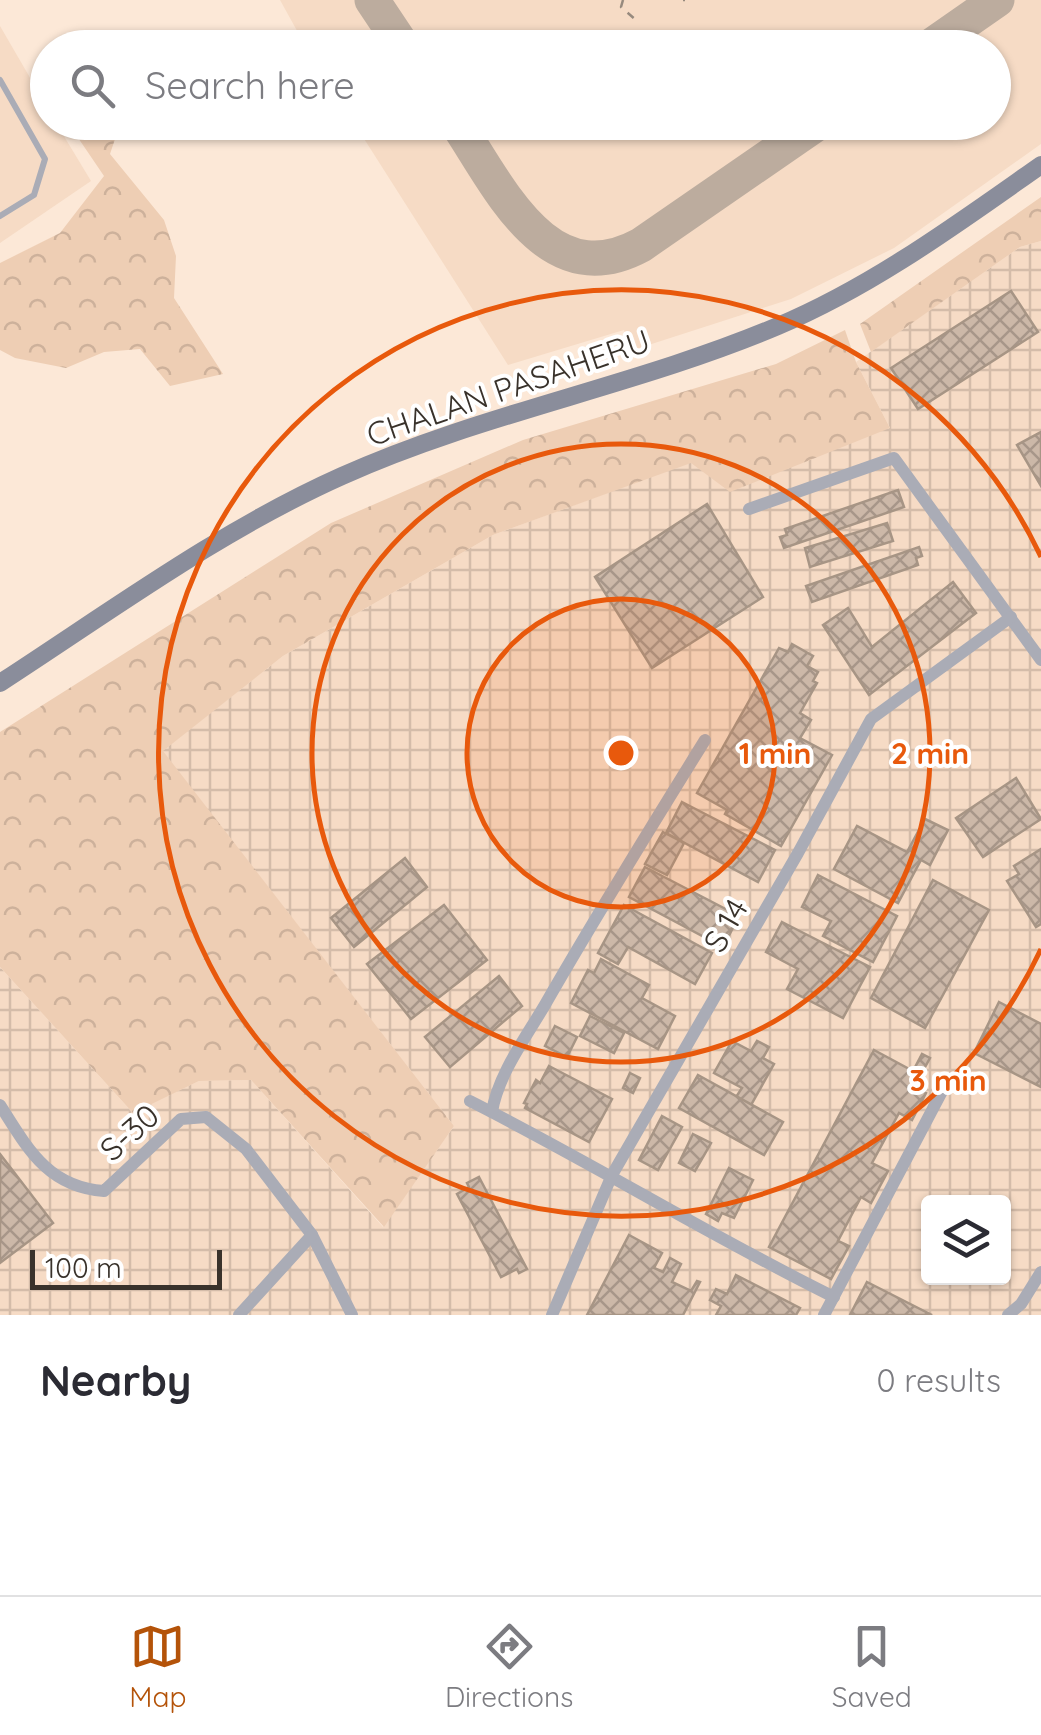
<!DOCTYPE html>
<html lang="en">
<head>
<meta charset="utf-8">
<style>
  body { margin:0; font-family:Quicksand,sans-serif; background:#f7f7f7; color:#2b2b33 }
  .controls { position:absolute; right:30px; bottom:30px; display:grid; overflow:hidden; border-radius:10px; box-shadow:0 2px 8px #0004 }
  .controls button { width:90px; height:90px; display:grid; place-items:center; padding:0; border:0; border-bottom:2px solid #e1e1e2; background:#fff; color:#2b2b33; font:50px sans-serif }
  .scale { position:absolute; left:30px; bottom:25px; width:192px; box-sizing:border-box; padding-left:10px; border:5px solid #39322b; border-top:0; font-size:28px; line-height:35px; white-space:nowrap; color:#39322b; -webkit-text-stroke:8px #fff; paint-order:stroke }
  .list { margin:0; padding:0; list-style:none }
  h2 { display:flex; justify-content:space-between; align-items:center; height:130px; margin:0; padding:0 40px; font-size:42px }
  h2 small { font-size:32px; font-weight:400; color:#7c7c81 }
  .icon { flex:none; width:55px; height:55px; fill:none; stroke:currentColor; stroke-width:2; stroke-linecap:round; stroke-linejoin:round }
  .map { position:relative; flex:none; width:1041px; height:1315px; overflow:hidden }
  .search { position:absolute; background:#fff; box-shadow:0 2px 8px #0004; left:30px; right:30px; top:30px; height:110px; display:flex; align-items:center; gap:25px; box-sizing:border-box; padding:0 35px; border-radius:55px; color:#7c7c81; font-size:38px }
  .sheet { height:280px; background:#fff }
  nav { display:flex; justify-content:space-around; align-items:center; box-sizing:border-box; height:140px; border-top:2px solid #e1e1e2; background:#fff; font-size:28px; color:#7c7c81 }
  nav a { display:grid; justify-items:center; gap:5px }
  nav .on { color:#b45309 }
  .map>svg:first-child { display:block }
  .built { fill:#f6dbc5 }
  .industrial { fill:url(#industrial-grid); fill-rule:evenodd }
  .forest { fill:url(#forest-crowns) }
  .lines { fill:none; stroke-linecap:round; stroke-linejoin:round }
  .taxiway { stroke:#bcac9e; stroke-width:35 }
  .building { fill:url(#building-cross-hatch); stroke:#a79585; stroke-width:2.5 }
  .path { stroke:#978a7e; stroke-width:2.5; stroke-dasharray:8 8; stroke-linecap:butt }
  .service { stroke:#aaacb6; stroke-width:6 }
  .minor { stroke:#aaacb6; stroke-width:12 }
  .secondary { stroke:#8a8d9b; stroke-width:18 }
  .ring { fill:none; stroke:#e8590c; stroke-width:5 }
  .labels { text-anchor:middle; dominant-baseline:central; stroke-width:8; stroke-linejoin:round; paint-order:stroke }
  .street-label { font-size:32px; fill:#39322b; stroke:#fff }
  .centre { fill:#e8590c; stroke:#fff; stroke-width:5 }
  .ring-label { font-size:30px; text-anchor:middle; font-weight:bold; fill:#e8590c; stroke:#fff; stroke-width:8; stroke-linejoin:round; paint-order:stroke }
</style>
</head>
<body>
<div class="map">
<svg width="1041" height="1315" viewBox="0 0 1041 1315">
  <defs>
    <pattern id="industrial-grid" width="8" height="8" patternUnits="userSpaceOnUse" patternTransform="scale(2.5)"><rect width="8" height="8" fill="#f6dbc5"/><path d="M0 4h8M4 0v8" fill="none" stroke="#d4bca9"/></pattern>
    <pattern id="forest-crowns" width="20" height="18" patternUnits="userSpaceOnUse" patternTransform="scale(2.5)"><rect width="20" height="18" fill="#eeceb4"/><path d="M2 6a3 3 0 1 1 6 0M12 15a3 3 0 1 1 6 0" fill="none" stroke="#cdb19b"/></pattern>
    <pattern id="building-cross-hatch" width="8" height="8" patternUnits="userSpaceOnUse" patternTransform="scale(2.5)"><rect width="8" height="8" fill="#ccb8a8"/><path d="M0 0l8 8M0 8l8-8" fill="none" stroke="#a79689"/></pattern>
  </defs>
  <rect width="100%" height="100%" fill="#fce8d7"/>
  <!-- built -->
  <g class="built">
    <path d="M280 0H1041V144L894 248 791 299 633 350 624 330 508 365 354 123 994 122V48L306 47Z"/>
    <path d="M0 26 47 107 48 122 56 123 91 181 0 243Z"/>
  </g>
  <!-- industrial -->
  <path class="industrial" d="M1041 241V1315H0V967L132 1112 199 1081 251 1080 383 1227 454 1126 162 751 283 656 493 535 691 462 890 428 856 362 1020 247ZM928 1202H1004V1278H928Z"/>
  <!-- forest -->
  <g class="forest">
    <path d="M68 123H112L117 133 110 154 164 220 176 256 174 298 223 374 170 386 140 349 104 352 66 368 15 358 0 350V263L60 233 104 176Z"/>
    <path d="M1041 197V241L1020 247 871 352 860 324Z"/>
    <path d="M845 330 856 362 890 428 730 492 691 463 493 535 283 656 163 751 454 1126 384 1227 251 1080 199 1081 133 1113 0 967V732L331 523 523 440 776 364Z"/>
  </g>
  <g class="lines">
    <!-- taxiway -->
    <g class="taxiway">
      <path d="M372 0 404 48"/>
      <path d="M928 48 997 0"/>
      <path d="M456 122C499 186 547 296 641 245L819 122"/>
    </g>
  </g>
  <!-- building -->
  <g class="building">
    <path d="M1011 291 1038 332 918 409 891 368Z"/>
    <path d="M1041 432V486L1017 445Z"/>
    <path d="M898 490 904 507 784 548 780 537 787 535 785 529Z"/>
    <path d="M707 504 763 597 652 668 595 577Z"/>
    <path d="M887 523 893 541 810 567 805 548Z"/>
    <path d="M919 547 922 556 916 558 918 565 812 602 806 586Z"/>
    <path d="M953 582 976 613 869 695 823 625 848 608 872 647Z"/>
    <path d="M792 644 813 656 807 666 818 672 813 681 817 683 800 713 811 720 800 738 832 755 781 846 725 814 727 810 697 793 779 648 788 652Z"/>
    <path d="M1016 778 1041 819 983 857 956 818Z"/>
    <path d="M682 802 775 850 758 882 666 833Z"/>
    <path d="M925 819 948 830 930 865 921 860 898 903 834 869 857 826 907 852Z"/>
    <path d="M663 832 684 843 667 875 645 864Z"/>
    <path d="M1041 849V924L1036 927 1007 881 1019 874 1014 866Z"/>
    <path d="M405 858 427 887 354 947 331 918Z"/>
    <path d="M645 867 739 916 723 947 629 897Z"/>
    <path d="M818 875 897 916 873 962 823 936 831 921 802 907Z"/>
    <path d="M933 880 989 910 925 1028 871 998Z"/>
    <path d="M444 905 487 960 411 1019 367 964Z"/>
    <path d="M624 905 712 953 695 984 628 947 618 964 598 953Z"/>
    <path d="M782 922 870 967 843 1018 787 989 798 969 766 952Z"/>
    <path d="M601 959 649 985 642 998 675 1016 658 1049 571 1003 588 970 594 973Z"/>
    <path d="M499 976 522 1006 450 1067 425 1037Z"/>
    <path d="M999 1002 1041 1024V1087L974 1053Z"/>
    <path d="M590 1016 624 1033 614 1053 580 1036Z"/>
    <path d="M555 1026 577 1037 567 1057 545 1046Z"/>
    <path d="M732 1041 751 1051 757 1041 769 1047 763 1058 774 1064 751 1105 736 1097 742 1088 714 1073Z"/>
    <path d="M874 1050 913 1071 922 1054 930 1058 914 1087 926 1093 912 1120 899 1113 872 1163 888 1171 871 1203 861 1197 838 1241 849 1246 831 1279 769 1247Z"/>
    <path d="M549 1066 612 1099 589 1142 525 1108 527 1104 524 1103 536 1080 540 1083Z"/>
    <path d="M630 1073 640 1078 633 1093 623 1088Z"/>
    <path d="M698 1075 783 1122 764 1155 679 1108Z"/>
    <path d="M662 1116 682 1127 658 1170 639 1160Z"/>
    <path d="M693 1134 711 1143 695 1171 679 1163Z"/>
    <path d="M0 1154 53 1223 0 1263Z"/>
    <path d="M729 1168 753 1180 734 1218 722 1213 718 1221 706 1214Z"/>
    <path d="M479 1177 527 1269 519 1273 517 1269 501 1277 457 1194 469 1187 467 1183Z"/>
    <path d="M629 1235 662 1253 654 1268 663 1272 670 1258 681 1264 672 1282 691 1291 697 1281 700 1282 683 1315H587Z"/>
    <path d="M736 1275 800 1308 796 1315H716L721 1306 710 1300 716 1289 727 1294Z"/>
    <path d="M867 1282 932 1315H850Z"/>
  </g>
  <g class="lines">
    <!-- path -->
    <g class="path">
      <path d="M623 0 621 7 636 20"/>
      <path d="M683 0H685"/>
    </g>
    <!-- service -->
    <path class="service" d="M0 80 45 159 34 195 0 216"/>
    <!-- minor -->
    <g class="minor">
      <path d="M749 509 894 458 1041 660"/>
      <path d="M470 1101C593 1163 710 1236 834 1297"/>
      <path d="M0 1105C28 1149 48 1187 104 1191L181 1119 206 1117 246 1149 312 1235 352 1315"/>
      <path d="M492 1112C498 1074 527 1036 546 1003 597 914 651 827 705 740"/>
      <path d="M239 1315 312 1235"/>
      <path d="M552 1315 612 1175 798 853 871 719 1011 617"/>
      <path d="M824 1315 947 1082"/>
      <path d="M1008 1315 1021 1304 1041 1272"/>
    </g>
    <!-- secondary -->
    <path class="secondary" d="M0 683C111 611 221 530 342 476 482 413 636 386 778 326 873 286 957 224 1041 165"/>
  </g>
  <!-- distance rings -->
  <circle cx="621" cy="753" r="154" fill="#e8590c" fill-opacity=".12"/>
  <g class="ring">
    <circle cx="621" cy="753" r="154"/>
    <circle cx="621" cy="753" r="309"/>
    <path d="M1041 949A463 463 0 1 1 1041 557"/>
  </g>
  <g class="labels">
    <!-- street labels -->
    <g class="street-label">
      <text transform="translate(508 387) rotate(-19)">CHALAN PASAHERU</text>
      <text transform="translate(725 925) rotate(-60)">S 14</text>
      <text transform="translate(129 1132) rotate(-42)">S-30</text>
    </g>
  </g>
  <circle cx="621" cy="753" r="15" class="centre"/>
  <g class="ring-label">
    <text x="775" y="764">1 min</text>
    <text x="930" y="764">2 min</text>
    <text x="948" y="1091">3 min</text>
  </g>
</svg>
<div class="controls">
<button><svg class="icon" aria-label="layers" viewBox="0 0 24 24"><path d="M12 4l9 5-9 5-9-5zM3 14l9 5 9-5"/></svg></button>
</div>
<div class="scale">100 m</div>
<div class="search"><svg class="icon" aria-label="search" viewBox="0 0 24 24"><circle cx="10" cy="10" r="6"/><path d="M15 15l6 6"/></svg>Search here</div>
</div>
<section class="sheet">
<h2>Nearby<small>0 results</small></h2>
<ul class="list">
</ul>
</section>
<nav>
<a class="on"><svg class="icon" aria-label="map" viewBox="0 0 24 24"><path d="M3 6l6-2 6 2 6-2v14l-6 2-6-2-6 2zM9 4v14M15 6v14"/></svg>Map</a>
<a><svg class="icon" aria-label="directions" viewBox="0 0 24 24"><path d="M12 3l9 9-9 9-9-9zM9 14v-3h6M13 9l2 2-2 2"/></svg>Directions</a>
<a><svg class="icon" aria-label="saved" viewBox="0 0 24 24"><path d="M7 4h10v16l-5-4-5 4z"/></svg>Saved</a>
</nav>
</body>
</html>
